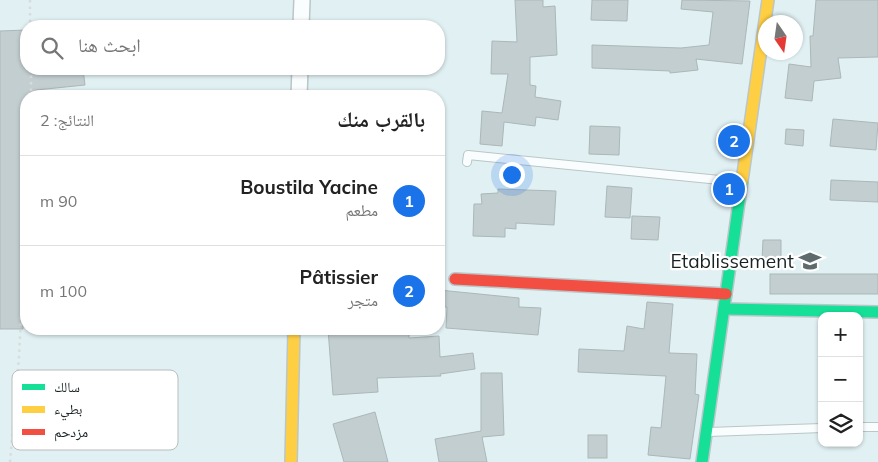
<!DOCTYPE html>
<html lang="ar">
<head>
<meta charset="utf-8">
<style>
  body { margin:0; font-family:Mulish,"Noto Naskh Arabic",sans-serif; background:#f6f6f6; color:#222; direction:rtl }
  .controls { position:absolute; right:15px; bottom:15px; display:grid; overflow:hidden; border-radius:10px; box-shadow:0 1px 4px #0004 }
  .controls button { width:45px; height:45px; display:grid; place-items:center; padding:0; border:0; border-bottom:1px solid #e0e0e0; background:#fff; color:#222; font:25px sans-serif }
  .compass { position:absolute; left:758px; top:15px; width:45px; height:45px; border-radius:50%; background:#fff; box-shadow:0 1px 4px #0004; rotate:167deg }
  .you { position:absolute; left:511px; top:174px; width:18px; height:18px; margin:-12px; border:4px solid #fff; border-radius:50%; background:#1a73e8; box-shadow:0 0 0 8px #1a73e833 }
  .badge { display:grid; place-items:center; width:32px; height:32px; border-radius:50%; background:#1a73e8; color:#fff; font-size:16px; font-weight:700 }
  .pin { position:absolute; translate:-50% -50%; border:2px solid #fff; box-shadow:0 1px 5px #0006 }
  .list { margin:0; padding:0; list-style:none }
  h2 { display:flex; justify-content:space-between; align-items:center; height:65px; margin:0; padding:0 20px; font-size:21px }
  h2 small { font-size:16px; font-weight:400; color:#767676 }
  .list li { display:grid; grid-template-columns:32px 1fr auto; gap:15px; align-items:center; box-sizing:border-box; height:90px; padding:0 20px; border-top:1px solid #e0e0e0 }
  .list b { display:block; font-size:19px; white-space:nowrap }
  .list p { margin:0; font-size:16px; white-space:nowrap; color:#767676 }
  .list em { font-size:16px; font-style:normal; color:#767676 }
  .icon { flex:none; width:28px; height:28px; fill:none; stroke:currentColor; stroke-width:2; stroke-linecap:round; stroke-linejoin:round }
  .map { position:relative; flex:none; width:878px; height:462px; overflow:hidden; direction:ltr }
  .search { position:absolute; background:#fff; box-shadow:0 1px 4px #0004; left:20px; top:20px; width:425px; height:55px; display:flex; align-items:center; gap:12px; box-sizing:border-box; padding:0 18px; border-radius:20px; color:#767676; font-size:19px }
  .panel { position:absolute; background:#fff; box-shadow:0 1px 4px #0004; left:20px; top:90px; width:425px; height:245px; border-radius:20px; direction:rtl }
  .map>svg:first-child { display:block }
  .building { fill:#c3ced1; stroke:#abb7b9 }
  .lines { fill:none; stroke-linecap:round; stroke-linejoin:round }
  .lane-casing { stroke:#bac6c8; stroke-width:10 }
  .street-casing { stroke:#bac6c8; stroke-width:18 }
  .fast-casing { stroke:#bac6c8; stroke-width:14 }
  .slow-casing { stroke:#bac6c8; stroke-width:14 }
  .jam-casing { stroke:#bac6c8; stroke-width:14 }
  .path { stroke:#d8dcde; stroke-width:2.5; stroke-dasharray:2.5 4; stroke-linecap:butt }
  .lane { stroke:#fafdfd; stroke-width:8 }
  .street { stroke:#fafdfd; stroke-width:15 }
  .fast { stroke:#16e098; stroke-width:11 }
  .slow { stroke:#ffcf43; stroke-width:11 }
  .jam { stroke:#f24e42; stroke-width:11 }
  .labels { text-anchor:middle; dominant-baseline:central; stroke-width:4.5; stroke-linejoin:round; paint-order:stroke }
  .poi-label { font-size:19px; fill:#182224; stroke:#fff; text-anchor:end }
  .key { fill:#fff; stroke:#babdbd; stroke-width:1 }
  .key-label { font-size:14px; fill:#182224 }
</style>
</head>
<body>
<div class="map">
<svg width="878" height="462" viewBox="0 0 878 462">
  <rect width="100%" height="100%" fill="#e1f0f3"/>
  <!-- building -->
  <g class="building">
    <path d="M515 0H543V7L555 6 557 55 530 57V85L536 86 535 97 561 101 558 120 536 117 535 126 504 122 502 146 480 144 482 111 502 113 508 74H491L492 41 517 42Z"/>
    <path d="M592 0H628L627 21 591 20Z"/>
    <path d="M682 0 750 1 742 64 696 59 698 70 670 73V71L646 70 592 68V45L681 48 709 45 713 12 681 9Z"/>
    <path d="M816 0H878V57L838 58 841 78 814 81 812 101 785 98 789 64 811 67 810 36H813Z"/>
    <path d="M26 30V69H83L85 85 36 90 37 96H26V207H24L26 249 23 329H0V31Z"/>
    <path d="M833 119 878 123 876 150 830 146Z"/>
    <path d="M590 126 620 127 619 155 589 154Z"/>
    <path d="M786 129 804 130 803 146 785 144Z"/>
    <path d="M831 180 878 182V202L830 200Z"/>
    <path d="M607 186 632 188 630 218 605 217Z"/>
    <path d="M498 189 556 191 554 225 516 223V229L505 228V237L473 236 474 204H482L481 194 498 193Z"/>
    <path d="M632 216 660 217 658 240 631 239Z"/>
    <path d="M763 240H781V260H762Z"/>
    <rect x="770" y="274" width="108" height="20"/>
    <path d="M439 290 519 298V307L541 308 538 335 446 328 447 307H439Z"/>
    <path d="M647 302 673 304 669 353 697 354 695 394 699 395 690 459 648 455 651 427 661 428 666 376 578 372 579 349 624 351 627 326 644 329Z"/>
    <path d="M328 329H385V332L409 331V338L439 336 440 357 473 353 475 369 440 374 441 376 377 378 378 392 333 395Z"/>
    <path d="M481 373H502L504 435 482 437 487 462H439L435 439 481 431Z"/>
    <path d="M375 412 388 462H344L333 424Z"/>
    <rect x="588" y="435" width="19" height="23"/>
  </g>
  <g class="lines">
    <!-- lane casing -->
    <g class="lane-casing">
      <g id="lane">
        <path d="M467 162 468 155 740 182"/>
        <path d="M859 427H878"/>
        <path d="M709 432 822 428"/>
      </g>
    </g>
    <!-- street casing -->
    <g class="street-casing">
      <g id="street">
        <path d="M301 26 302 0"/>
        <path d="M299 96 300 69"/>
      </g>
    </g>
    <!-- fast casing -->
    <g class="fast-casing">
      <g id="fast">
        <path d="M724 309 878 312"/>
        <path d="M702 462 742 181"/>
      </g>
    </g>
    <!-- slow casing -->
    <g class="slow-casing">
      <g id="slow">
        <path d="M742 181 768 0"/>
        <path d="M291 462 294 329"/>
      </g>
    </g>
    <!-- jam casing -->
    <g class="jam-casing">
      <path id="jam" d="M455 279 726 294"/>
    </g>
    <!-- path -->
    <g class="path">
      <path d="M30 0V26"/>
      <path d="M31 69V96"/>
      <path d="M10 462 19 356 26 222"/>
    </g>
    <!-- lane -->
    <use href="#lane" class="lane"/>
    <!-- street -->
    <use href="#street" class="street"/>
    <!-- fast -->
    <use href="#fast" class="fast"/>
    <!-- slow -->
    <use href="#slow" class="slow"/>
    <!-- jam -->
    <use href="#jam" class="jam"/>
  </g>
  <!-- icons -->
  <defs>
    <g id="school-bare" transform="scale(1.725)"><path d="M0-5L7-2L0 1L-7-2ZM-4 1L0 2.5L4 1V4Q0 6-4 4Z" fill="#5e6a6c" stroke="#fff" stroke-width="2.5" paint-order="stroke"/></g>
  </defs>
  <g fill-rule="evenodd">
    <use href="#school-bare" x="810" y="261"/>
  </g>
  <g class="labels">
    <!-- poi labels -->
    <g class="poi-label">
      <text x="794" y="261">Etablissement</text>
    </g>
  </g>
  <!-- legend -->
  <rect x="12" y="370" width="166" height="80" rx="8" class="key"/>
  <rect x="22" y="384" width="23" height="6" fill="#16e098"/>
  <rect x="22" y="406" width="23" height="7" fill="#ffcf43"/>
  <rect x="22" y="429" width="23" height="6" fill="#f24e42"/>
  <g class="key-label">
    <text x="54" y="392">سالك</text>
    <text x="54" y="414">بطيء</text>
    <text x="54" y="437">مزدحم</text>
  </g>
</svg>
<div class="controls">
<button>+</button>
<button>−</button>
<button><svg class="icon" aria-label="layers" viewBox="0 0 24 24"><path d="M12 4l9 5-9 5-9-5zM3 14l9 5 9-5"/></svg></button>
</div>
<svg class="compass" viewBox="-18 -18 36 36"><path d="M0-13l5 13h-10z" fill="#e53935"/><path d="M0 13l5-13h-10z" fill="#767676"/></svg>
<div class="you"></div>
<div class="pin badge" style="left:729px;top:189px">1</div>
<div class="pin badge" style="left:734px;top:141px">2</div>
<div class="search"><svg class="icon" aria-label="search" viewBox="0 0 24 24"><circle cx="10" cy="10" r="6"/><path d="M15 15l6 6"/></svg>ابحث هنا</div>
<section class="panel">
<h2>بالقرب منك<small>النتائج: 2</small></h2>
<ul class="list">
<li><span class="badge">1</span><div><b>Boustila Yacine</b><p>مطعم</p></div><em>90 m</em></li>
<li><span class="badge">2</span><div><b>Pâtissier</b><p>متجر</p></div><em>100 m</em></li>
</ul>
</section>
</div>
</body>
</html>
